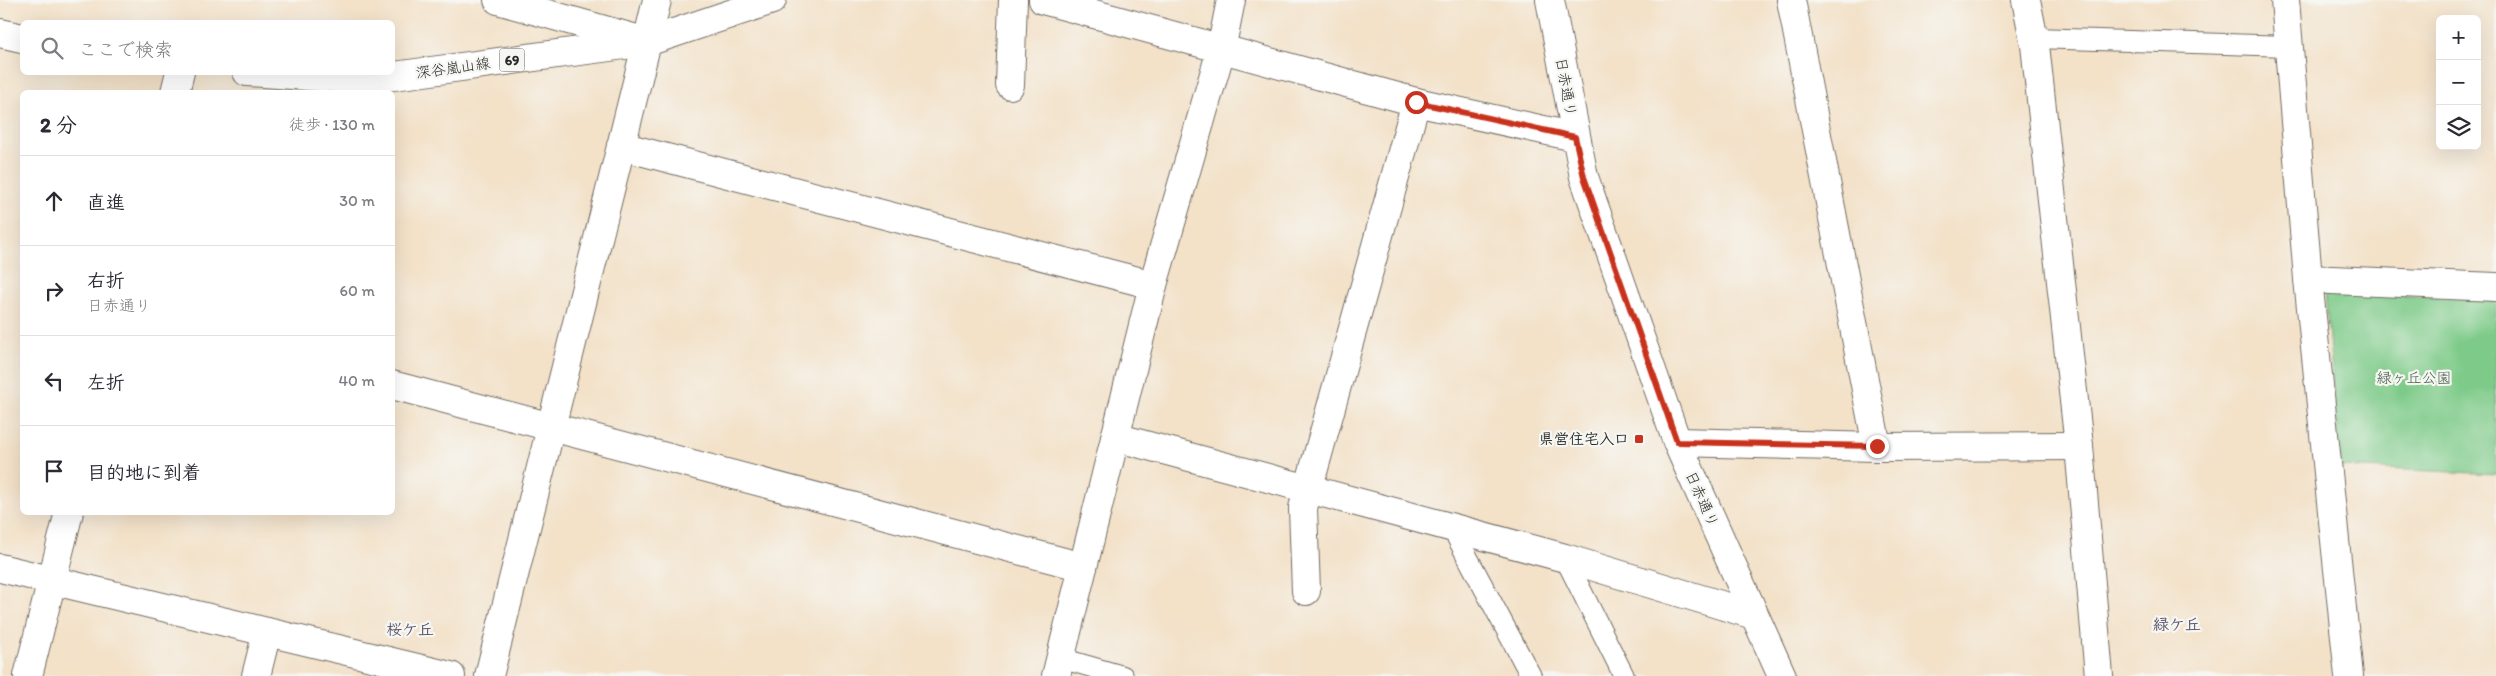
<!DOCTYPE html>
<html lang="ja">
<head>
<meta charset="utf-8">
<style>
  body { margin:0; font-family:Itim,"Klee One",sans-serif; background:#f7f7f7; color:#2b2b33 }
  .controls { position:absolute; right:15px; top:15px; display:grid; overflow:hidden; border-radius:8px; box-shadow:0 5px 20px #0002 }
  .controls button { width:45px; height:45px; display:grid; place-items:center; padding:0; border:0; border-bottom:1px solid #e1e1e2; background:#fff; color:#2b2b33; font:25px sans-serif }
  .stop { position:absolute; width:15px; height:15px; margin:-11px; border:4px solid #c8321e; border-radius:50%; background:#fff }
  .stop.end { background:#c8321e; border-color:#fff; box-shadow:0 1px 5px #0008 }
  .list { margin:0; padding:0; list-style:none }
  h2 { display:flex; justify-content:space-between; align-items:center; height:65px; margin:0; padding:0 20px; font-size:21px }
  h2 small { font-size:16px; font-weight:400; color:#7c7c81 }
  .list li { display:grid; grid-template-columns:32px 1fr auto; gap:15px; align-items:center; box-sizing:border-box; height:90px; padding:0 20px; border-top:1px solid #e1e1e2 }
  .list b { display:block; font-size:19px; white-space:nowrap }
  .list p { margin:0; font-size:16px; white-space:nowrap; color:#7c7c81 }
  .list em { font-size:16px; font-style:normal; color:#7c7c81 }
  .icon { flex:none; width:28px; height:28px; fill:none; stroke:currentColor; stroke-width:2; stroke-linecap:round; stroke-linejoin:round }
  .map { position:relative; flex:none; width:2496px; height:676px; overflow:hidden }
  .search { position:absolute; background:#fff; box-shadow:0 5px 20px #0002; left:20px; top:20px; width:375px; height:55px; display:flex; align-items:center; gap:12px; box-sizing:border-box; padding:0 18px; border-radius:8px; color:#7c7c81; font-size:19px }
  .panel { position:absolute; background:#fff; box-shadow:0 5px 20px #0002; left:20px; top:90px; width:375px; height:425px; border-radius:8px }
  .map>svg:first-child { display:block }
  .green { fill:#7ecb89; stroke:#547b5a }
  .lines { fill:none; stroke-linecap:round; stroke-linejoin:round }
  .service-casing { stroke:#716b62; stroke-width:22 }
  .minor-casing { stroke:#716b62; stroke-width:30 }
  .tertiary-casing { stroke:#716b62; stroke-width:30 }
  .primary-casing { stroke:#716b62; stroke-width:30 }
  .service { stroke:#fff; stroke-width:20 }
  .minor { stroke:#fff; stroke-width:28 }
  .tertiary { stroke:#fff; stroke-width:28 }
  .primary { stroke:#fff; stroke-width:28 }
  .route { stroke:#c8321e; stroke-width:6 }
  .poi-dot { fill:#c8321e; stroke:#f6f6f2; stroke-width:2 }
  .labels { text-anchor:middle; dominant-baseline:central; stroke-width:4.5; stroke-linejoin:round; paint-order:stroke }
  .shield { fill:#f6f6f2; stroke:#686867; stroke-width:1 }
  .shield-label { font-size:14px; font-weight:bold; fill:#2b2b2b }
  .street-label { font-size:15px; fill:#2b2b2b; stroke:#f6f6f2 }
  .park-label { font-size:15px; fill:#445b47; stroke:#f6f6f2 }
  .poi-label { font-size:15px; font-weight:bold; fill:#2b2b2b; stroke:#f6f6f2; text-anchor:end }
  .neighbourhood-label { font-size:16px; font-weight:bold; fill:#5c546c; stroke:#f6f6f2 }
</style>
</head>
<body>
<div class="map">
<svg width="2496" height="676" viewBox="0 0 2496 676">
  <rect width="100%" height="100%" fill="#f6f6f2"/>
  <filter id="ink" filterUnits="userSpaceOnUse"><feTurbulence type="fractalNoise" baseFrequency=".02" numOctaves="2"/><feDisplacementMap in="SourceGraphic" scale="10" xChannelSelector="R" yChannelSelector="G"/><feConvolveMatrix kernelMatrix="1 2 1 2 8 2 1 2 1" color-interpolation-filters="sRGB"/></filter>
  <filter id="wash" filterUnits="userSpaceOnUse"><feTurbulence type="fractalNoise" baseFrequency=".0096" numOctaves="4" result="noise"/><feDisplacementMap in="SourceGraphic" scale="20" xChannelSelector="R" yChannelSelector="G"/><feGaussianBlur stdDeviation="1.12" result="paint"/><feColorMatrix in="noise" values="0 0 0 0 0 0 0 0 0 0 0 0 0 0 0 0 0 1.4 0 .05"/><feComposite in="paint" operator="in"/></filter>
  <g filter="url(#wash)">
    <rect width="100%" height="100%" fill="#f3e1c8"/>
    <!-- green -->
    <path class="green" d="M2325 292 2496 300V474L2340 467Z"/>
  </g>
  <g filter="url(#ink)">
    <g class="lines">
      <!-- service casing -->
      <g class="service-casing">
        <g id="service">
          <path d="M2034 38 2289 46"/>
          <path d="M1452 528 1531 676"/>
          <path d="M1565 558 1624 676"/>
          <path d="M1060 658 1123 676"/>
        </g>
      </g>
      <!-- minor casing -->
      <g class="minor-casing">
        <g id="minor">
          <path d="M498 0 647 42 657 0"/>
          <path d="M1043 0 1416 102 1575 137"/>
          <path d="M1791 0 1877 447"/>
          <path d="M2026 0 2035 45 2079 446 2099 676"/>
          <path d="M2285 0 2308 279 2349 676"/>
          <path d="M1010 85 1013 0"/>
          <path d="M175 92 180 72"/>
          <path d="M621 146 1153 285"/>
          <path d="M2308 279 2496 287"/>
          <path d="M392 385 1083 567"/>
          <path d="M1115 437 1565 558 1754 615"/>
          <path d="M1677 442 1877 447 2079 446"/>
          <path d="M0 568 451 676"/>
          <path d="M1306 591 1303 508 1416 102"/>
          <path d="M28 676 69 512"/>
          <path d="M256 676 267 632"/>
          <path d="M1056 676 1153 285 1221 50 1231 0"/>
        </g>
      </g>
      <!-- tertiary casing -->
      <g class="tertiary-casing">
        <g id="tertiary">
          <path d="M1550 0 1584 177 1677 442 1782 676"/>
          <path d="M489 676 647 42"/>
        </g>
      </g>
      <!-- primary casing -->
      <g class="primary-casing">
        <g id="primary">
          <path d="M0 33 22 38"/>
          <path d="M247 72 364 80 647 42 772 0"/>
        </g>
      </g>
      <!-- service -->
      <use href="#service" class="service"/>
      <!-- minor -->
      <use href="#minor" class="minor"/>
      <!-- tertiary -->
      <use href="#tertiary" class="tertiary"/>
      <!-- primary -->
      <use href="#primary" class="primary"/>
    </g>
  </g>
  <g class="lines" filter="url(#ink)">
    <!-- route -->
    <path class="route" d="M1416 102 1575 137 1584 177 1677 442 1877 446"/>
  </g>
  <!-- markers -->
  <rect class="poi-dot" x="1634" y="434" width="10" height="10" rx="2.5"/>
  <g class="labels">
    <!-- shield labels -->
    <rect class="shield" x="499.5" y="48.5" width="25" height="23" rx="4"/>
    <g class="shield-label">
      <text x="512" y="60">69</text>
    </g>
    <!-- street labels -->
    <g class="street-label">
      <text transform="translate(453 68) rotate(-8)">深谷嵐山線</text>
      <text transform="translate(1566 87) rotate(80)">日赤通り</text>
      <text transform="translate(1702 499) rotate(66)">日赤通り</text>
    </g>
    <!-- park labels -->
    <g class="park-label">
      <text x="2414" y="378">緑ヶ丘公園</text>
    </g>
    <!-- poi labels -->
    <g class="poi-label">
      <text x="1629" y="439">県営住宅入口</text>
    </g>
    <!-- neighbourhood labels -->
    <g class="neighbourhood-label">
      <text x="2177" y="624">緑ケ丘</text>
      <text x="410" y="629">桜ケ丘</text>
    </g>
  </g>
</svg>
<div class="controls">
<button>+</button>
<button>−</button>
<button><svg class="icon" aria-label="layers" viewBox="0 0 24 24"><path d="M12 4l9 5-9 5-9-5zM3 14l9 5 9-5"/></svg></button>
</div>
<div class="stop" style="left:1416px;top:102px"></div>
<div class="stop end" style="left:1877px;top:446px"></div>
<div class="search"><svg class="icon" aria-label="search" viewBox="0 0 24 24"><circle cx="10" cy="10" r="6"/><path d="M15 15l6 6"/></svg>ここで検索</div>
<section class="panel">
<h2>2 分<small>徒歩 · 130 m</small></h2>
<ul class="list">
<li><svg class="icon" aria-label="ahead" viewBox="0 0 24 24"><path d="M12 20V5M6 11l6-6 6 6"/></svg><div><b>直進</b></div><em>30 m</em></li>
<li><svg class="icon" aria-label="right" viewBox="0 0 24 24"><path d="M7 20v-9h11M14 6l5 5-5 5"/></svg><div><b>右折</b><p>日赤通り</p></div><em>60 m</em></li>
<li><svg class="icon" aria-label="left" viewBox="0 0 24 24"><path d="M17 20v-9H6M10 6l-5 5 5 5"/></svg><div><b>左折</b></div><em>40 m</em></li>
<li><svg class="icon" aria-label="arrive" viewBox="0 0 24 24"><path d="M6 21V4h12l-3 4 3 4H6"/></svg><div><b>目的地に到着</b></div></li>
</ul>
</section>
</div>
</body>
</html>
